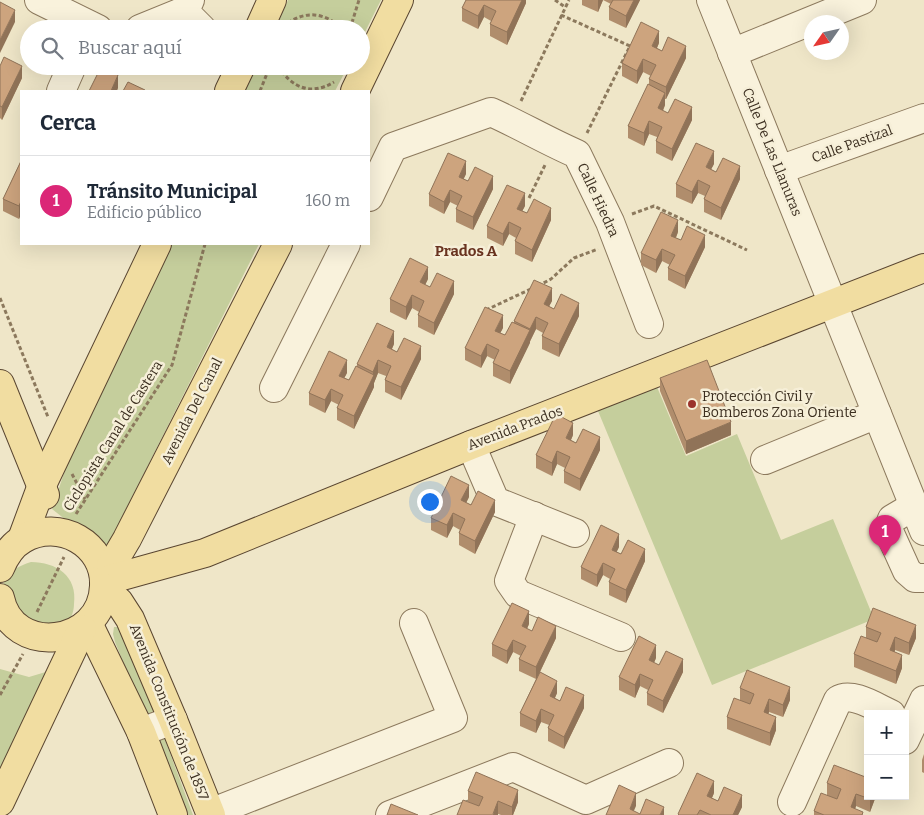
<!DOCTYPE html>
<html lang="es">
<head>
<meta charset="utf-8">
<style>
  body { margin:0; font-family:Bitter,serif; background:#f6f6f7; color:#1f2937 }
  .controls { position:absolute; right:15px; bottom:15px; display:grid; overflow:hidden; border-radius:0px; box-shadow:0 5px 20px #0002 }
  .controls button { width:45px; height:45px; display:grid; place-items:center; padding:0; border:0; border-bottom:1px solid #e0e1e3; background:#fff; color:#1f2937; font:25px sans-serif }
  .compass { position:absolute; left:804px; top:15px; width:45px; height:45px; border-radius:50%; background:#fff; box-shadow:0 5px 20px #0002; rotate:236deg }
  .you { position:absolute; left:429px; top:501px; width:18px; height:18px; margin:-12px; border:4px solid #fff; border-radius:50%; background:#1a73e8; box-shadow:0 0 0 8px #1a73e833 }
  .badge { display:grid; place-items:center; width:32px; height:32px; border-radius:50%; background:#db2777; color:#fff; font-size:16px; font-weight:700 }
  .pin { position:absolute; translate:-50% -41px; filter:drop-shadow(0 1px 2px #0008) }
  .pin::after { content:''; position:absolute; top:26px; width:18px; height:15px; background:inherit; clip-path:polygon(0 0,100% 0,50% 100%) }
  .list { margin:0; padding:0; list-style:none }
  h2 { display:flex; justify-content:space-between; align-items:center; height:65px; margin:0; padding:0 20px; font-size:21px }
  h2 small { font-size:16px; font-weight:400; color:#747a83 }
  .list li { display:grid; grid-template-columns:32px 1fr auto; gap:15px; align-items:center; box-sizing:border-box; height:90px; padding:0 20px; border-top:1px solid #e0e1e3 }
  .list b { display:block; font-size:19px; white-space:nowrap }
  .list p { margin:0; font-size:16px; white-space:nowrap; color:#747a83 }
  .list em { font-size:16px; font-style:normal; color:#747a83 }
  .icon { flex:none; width:28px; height:28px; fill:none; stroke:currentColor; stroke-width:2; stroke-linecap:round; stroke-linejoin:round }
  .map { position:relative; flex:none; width:924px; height:815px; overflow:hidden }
  .search { position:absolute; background:#fff; box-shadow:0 5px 20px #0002; left:20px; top:20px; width:350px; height:55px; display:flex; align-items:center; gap:12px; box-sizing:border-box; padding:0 18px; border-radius:28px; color:#747a83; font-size:19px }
  .panel { position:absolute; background:#fff; box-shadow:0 5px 20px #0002; left:20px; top:90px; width:350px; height:155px; border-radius:0px }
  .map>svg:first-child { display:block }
  .green { fill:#c5ce9c }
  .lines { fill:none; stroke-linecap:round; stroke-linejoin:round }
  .minor-casing { stroke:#8c795d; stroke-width:30 }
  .major-casing { stroke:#5a4631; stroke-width:30 }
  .path { stroke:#8c795d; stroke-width:3; stroke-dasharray:4 2.5; stroke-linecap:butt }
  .minor { stroke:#f9f2dc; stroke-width:28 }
  .major { stroke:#f1dda1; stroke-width:28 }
  .wall { fill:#b08d6c }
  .shaded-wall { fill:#907358 }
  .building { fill:#cda47e; stroke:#907358 }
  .poi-dot { fill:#9b322c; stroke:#f6efd8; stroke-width:2 }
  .labels { text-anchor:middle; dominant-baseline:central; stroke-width:5; stroke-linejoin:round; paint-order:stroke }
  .street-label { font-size:14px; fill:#3c2f20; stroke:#f6efd8 }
  .poi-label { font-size:14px; fill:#3c2f20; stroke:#f6efd8; text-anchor:start }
  .neighbourhood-label { font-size:15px; font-weight:bold; fill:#693320; stroke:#f6efd8 }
</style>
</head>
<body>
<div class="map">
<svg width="924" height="815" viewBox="0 0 924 815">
  <rect width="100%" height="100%" fill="#efe6c8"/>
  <!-- green -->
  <g class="green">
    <path d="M288 0H381L361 40V29H275Z"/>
    <path d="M257 66H348L335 91H245Z"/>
    <path d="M172 244H259L97 567 71 524 52 509 67 464Z"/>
    <path d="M657 387 686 456 737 434 781 540 833 519 874 619 712 685 598 411Z"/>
    <path d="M31 562C56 562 78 576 74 604 74 610 72 618 67 622 62 628 54 632 48 636L0 600C3 578 9 569 31 562Z"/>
    <path d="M114 627H121L154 709 152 713 146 714 143 711 115 642 113 634Z"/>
    <path d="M0 669 29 677 49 671 0 772Z"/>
    <path d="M161 729 193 815H182L152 730Z"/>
  </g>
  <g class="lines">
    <!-- minor casing -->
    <g class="minor-casing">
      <g id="minor">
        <path d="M39 0 98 29"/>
        <path d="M190 0 184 11 202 29"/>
        <path d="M711 0 924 531"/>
        <path d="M140 29 184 11"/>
        <path d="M732 53 862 0"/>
        <path d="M61 91 72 66"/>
        <path d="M779 170 924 118"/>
        <path d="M369 197 393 147 491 112C520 125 547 141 577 154L610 222 649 324"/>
        <path d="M274 388 346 244"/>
        <path d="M471 445 495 501 575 533"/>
        <path d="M765 460 877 414"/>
        <path d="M914 506 892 519 888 529 907 571 915 578H924"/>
        <path d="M534 516 509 581 518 594 621 637"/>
        <path d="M141 732 173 720"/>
        <path d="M905 740 924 700"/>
        <path d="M792 802 838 700C852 691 877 708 891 714"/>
        <path d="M210 813 453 718 414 623"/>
        <path d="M390 815 513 767 586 800 669 763"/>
      </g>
    </g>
    <!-- major casing -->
    <g class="major-casing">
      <g id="major">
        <path d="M259 29 272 0"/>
        <path d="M229 91 241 66"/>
        <path d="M355 91 399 0"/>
        <path d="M0 384 45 495"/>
        <path d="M22 539 42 485 157 244"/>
        <path d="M0 568C5 556 12 545 23 539 59 518 106 544 104 586 102 647 12 657 0 598"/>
        <path d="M104 578 127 539 278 244"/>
        <path d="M104 581 205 553 471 445 924 268"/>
        <path d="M104 588 119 602 130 619 173 720 211 815"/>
        <path d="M88 623 141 732 173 815"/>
        <path d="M0 802 82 629"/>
      </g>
    </g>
    <!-- path -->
    <g class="path">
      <path d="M555 0 565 7"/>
      <path d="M561 15 630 46 587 133"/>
      <path d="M288 23C307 10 326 13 342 29"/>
      <path d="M350 29 359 0"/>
      <path d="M278 66C292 88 311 96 334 82"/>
      <path d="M260 91 270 66"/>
      <path d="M521 101 569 0"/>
      <path d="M529 198 546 163"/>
      <path d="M632 214 654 206 747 250"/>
      <path d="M538 286 551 279 574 258 598 249"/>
      <path d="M0 298 48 417"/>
      <path d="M486 310 533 288"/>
      <path d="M72 474 85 499"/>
      <path d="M76 514 172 365 205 244"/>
      <path d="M37 612 64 557"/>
      <path d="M0 695 23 654"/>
    </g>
    <!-- minor -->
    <use href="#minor" class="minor"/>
    <!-- major -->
    <use href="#major" class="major"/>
  </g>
  <!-- wall -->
  <g class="wall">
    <path d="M466 0H526V3L507 45 490 36V24L491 21 484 17 478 29 462 21V8Z"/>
    <path d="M582 0H640L626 28 609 20V7L611 4 603 0 598 12 582 5Z"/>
    <path d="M659 43 657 48 662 51 686 58 666 99H665V105L663 111 668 113 692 120 672 161 656 153V141L657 137 649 134 644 146 628 138V126L649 85V79L651 76 643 72 637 84 622 76V63Z"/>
    <path d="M0 66 22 78 2 120 0 118Z"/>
    <path d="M21 161V214L19 219 3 211V199Z"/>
    <path d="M714 164 711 169 716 172 740 179 721 220 704 212V199L705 196 698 193 692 204 676 197V184Z"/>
    <path d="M466 174 463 179 468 181 493 189 473 230 456 222V209L458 206 450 202 444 214 429 206V194Z"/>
    <path d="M525 206 522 211 527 213 551 220 532 262 515 254V241L516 238 509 234 503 246 487 238V226Z"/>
    <path d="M678 232 676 238 681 240 705 247 685 289 668 280V268L670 265 662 261 656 273 641 265V253Z"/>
    <path d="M428 279 425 285 430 287 454 294 434 335 418 327V315L419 312 412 308 406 320 390 312V299Z"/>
    <path d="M552 301 549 306 554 309 579 316 559 357 542 349V336L543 333 536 329 510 384 493 376V363L495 360 487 356 481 368 465 360V348L503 328 500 333 505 335 514 323V321Z"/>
    <path d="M394 344 392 349 397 352 421 359 401 400 385 392V380L386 376 378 373 374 383V387L354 429 337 420V408L339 405 331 401 325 413 309 405V393L347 373 344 378 349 380 357 367V364Z"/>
    <path d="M660 378 731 435 686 454 660 391Z"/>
    <path d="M573 435 571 440 576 443 600 450 580 491 564 483V471L565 468 557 464 552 476 536 468V455Z"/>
    <path d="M469 497 466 503 495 512 475 554 459 545V533L460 530 453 526 447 538 431 530V518Z"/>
    <path d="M619 547 616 552 621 554 645 561 626 603 609 595V582L610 579 603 575 597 587 581 579V567Z"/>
    <path d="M529 624 527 629 532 631 556 638 540 672 557 693 555 698 560 701 584 708 564 749 548 741V728L549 725 541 722 536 733 520 726V713L536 679 519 671V659L521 656 513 652 507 664 492 656V644Z"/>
    <path d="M866 627 916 638 909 655 895 650V652L902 668 896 684 854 667V654L866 638Z"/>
    <path d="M656 658 654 663 659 665 683 672 663 713 647 705V693L648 690 640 686 635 698 619 690V677Z"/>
    <path d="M740 688 790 700 783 717 769 712 768 714 776 730 770 746 727 729V717L740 700Z"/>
    <path d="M924 754V773L922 772V760Z"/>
    <path d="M827 783 876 796 870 812 856 806 855 809 863 815H814V811L827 795Z"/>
    <path d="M468 791 518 802 513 815H501L468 802Z"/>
    <path d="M714 793 712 798 718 801 742 807 738 815H678Z"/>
  </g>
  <!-- shaded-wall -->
  <g class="shaded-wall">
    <path d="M522 0H526V3L507 45V32Z"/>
    <path d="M598 0H603L598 12Z"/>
    <path d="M634 0H640L626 28V16Z"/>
    <path d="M484 5V17L478 29V16Z"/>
    <path d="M15 10V22L0 53V40Z"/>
    <path d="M659 31V43L652 59V46Z"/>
    <path d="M686 46V58L666 99V87Z"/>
    <path d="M643 59V72L637 84V71Z"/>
    <path d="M22 66V78L2 120V107Z"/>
    <path d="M118 75V88L117 91H111Z"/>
    <path d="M665 93V105L658 121V108Z"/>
    <path d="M692 107V120L672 161V149Z"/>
    <path d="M649 121V134L644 146V133Z"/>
    <path d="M714 151V164L706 179V167Z"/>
    <path d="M466 161V174L459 189V177Z"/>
    <path d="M740 166V179L721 220V208Z"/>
    <path d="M493 176V189L473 230V217Z"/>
    <path d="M698 180V193L692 204V192Z"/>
    <path d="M450 190V202L444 214V202Z"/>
    <path d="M525 193V206L517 221V209Z"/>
    <path d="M21 201V214L19 219V206Z"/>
    <path d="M551 208V220L532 262V250Z"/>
    <path d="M678 220V232L671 248V236Z"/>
    <path d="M509 222V234L503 246V234Z"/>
    <path d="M705 235V247L685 289V276Z"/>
    <path d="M662 249V261L656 273V260Z"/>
    <path d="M428 267V279L420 295V282Z"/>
    <path d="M454 281V294L434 335V323Z"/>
    <path d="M552 288V301L544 316V304Z"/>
    <path d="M412 295V308L406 320V307Z"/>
    <path d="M579 303V316L559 357V344Z"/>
    <path d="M503 315V328L495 343V331Z"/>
    <path d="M536 317V329L530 341V329Z"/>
    <path d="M530 330V343L510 384V371Z"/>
    <path d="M394 331V344L387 359V347Z"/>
    <path d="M487 344V356L481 368V356Z"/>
    <path d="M421 346V359L401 400V387Z"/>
    <path d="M347 360V373L339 388V376Z"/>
    <path d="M378 360V373L374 383V387L354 429V416L373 377V372Z"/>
    <path d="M331 389V401L325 413V400Z"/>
    <path d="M731 422V435L686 454V441Z"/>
    <path d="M573 423V435L566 451V438Z"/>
    <path d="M600 437V450L580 491V479Z"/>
    <path d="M557 451V464L552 476V463Z"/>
    <path d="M469 485V497L461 513V500Z"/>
    <path d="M495 500V512L475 554V541Z"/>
    <path d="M453 513V526L447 538V525Z"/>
    <path d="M619 534V547L612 562V550Z"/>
    <path d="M645 549V561L626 603V590Z"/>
    <path d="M603 563V575L597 587V575Z"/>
    <path d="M529 611V624L522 639V626Z"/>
    <path d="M916 625V638L909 655V643Z"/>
    <path d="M556 626V638L536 680V667Z"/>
    <path d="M895 637V650L890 663V650Z"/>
    <path d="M513 640V652L507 664V651Z"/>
    <path d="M656 645V658L649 673V660Z"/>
    <path d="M902 655V668L896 684V671Z"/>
    <path d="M683 659V672L663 713V701Z"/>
    <path d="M640 674V686L635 698V685Z"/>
    <path d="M557 681V693L550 708V696Z"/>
    <path d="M790 687V700L783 717V705Z"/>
    <path d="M584 695V708L564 749V737Z"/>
    <path d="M769 699V712L764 725V712Z"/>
    <path d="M541 709V722L536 733V721Z"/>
    <path d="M776 717V730L770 746V733Z"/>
    <path d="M714 781V793L707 809V796Z"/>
    <path d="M518 790V802L513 815H512V807Z"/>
    <path d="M636 793V806L632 815 630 809Z"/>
    <path d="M856 794V806L853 815 851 807Z"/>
    <path d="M742 795V807L738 815H733Z"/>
    <path d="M871 796H876L870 812V799Z"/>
    <path d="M498 801V815H493Z"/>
    <path d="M664 807V815H660Z"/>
  </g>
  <!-- building -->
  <g class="building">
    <path d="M466 0H522L507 32 490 24 496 11 484 5 478 16 462 8Z"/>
    <path d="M613 0H634L626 16 609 7Z"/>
    <path d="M0 2 15 10 0 40Z"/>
    <path d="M641 22 659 31 652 46 662 51 668 37 686 46 666 87 649 79 656 65 643 59 637 71 622 63Z"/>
    <path d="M4 57 22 66 2 107 0 106V66Z"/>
    <path d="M101 67 118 75 111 91H112H89Z"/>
    <path d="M128 82 145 90V91H123Z"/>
    <path d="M648 84 665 93 658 108 668 113 675 99 692 107 672 149 656 141 662 127 649 121 644 133 628 126Z"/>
    <path d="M696 143 714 151 706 167 716 172 723 158 740 166 721 208 704 199 710 186 698 180 692 192 676 184Z"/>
    <path d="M448 153 466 161 459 177 468 181 475 167 493 176 473 217 456 209 462 196 450 190 444 202 429 194Z"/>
    <path d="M21 161V201L19 206 3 199Z"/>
    <path d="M507 185 525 193 517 209 527 213 534 199 551 208 532 250 515 241 521 228 509 222 503 234 487 226Z"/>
    <path d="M661 212 678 220 671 236 681 240 687 226 705 235 685 276 668 268 675 255 662 249 656 260 641 253Z"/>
    <path d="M410 258 428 267 420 282 430 287 437 273 454 281 434 323 418 315 424 301 412 295 406 307 390 299Z"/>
    <path d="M534 280 552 288 544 304 554 309 561 294 579 303 559 344 542 336 548 323 536 317 530 329 514 321Z"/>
    <path d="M485 307 503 315 495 331 505 335 512 322 530 330 510 371 493 363 499 350 487 344 481 356 465 348Z"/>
    <path d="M377 323 394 331 387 347 397 352 404 338 421 346 401 387 385 380 391 366 378 360 373 372 357 364Z"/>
    <path d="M329 351 347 360 339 376 349 380 356 366 374 375 354 416 337 408 343 395 331 389 325 400 309 393Z"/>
    <path d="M707 360 731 422 686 441 660 378Z"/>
    <path d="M556 414 573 423 566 438 576 443 583 429 600 437 580 479 564 471 570 457 557 451 552 463 536 455Z"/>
    <path d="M451 476 469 485 461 500 471 505 478 491 495 500 475 541 459 533 465 519 453 513 447 525 431 518Z"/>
    <path d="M601 525 619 534 612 550 621 554 628 540 645 549 626 590 609 582 615 569 603 563 597 575 581 567Z"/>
    <path d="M512 603 529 611 522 626 532 631 538 617 556 626 536 667 519 659 526 646 513 640 507 651 492 644Z"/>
    <path d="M873 608 916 625 909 643 895 637 890 650 902 655 896 671 854 654 861 636 877 642 881 633 866 627Z"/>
    <path d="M639 636 656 645 649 660 659 665 666 651 683 659 663 701 647 693 653 680 640 674 635 685 619 677Z"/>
    <path d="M747 670 790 687 783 705 769 699 764 712 776 717 770 733 727 717 734 698 750 704 754 694 740 688Z"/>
    <path d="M540 672 557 681 550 696 560 701 566 687 584 695 564 737 548 728 554 715 541 709 536 721 520 713Z"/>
    <path d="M834 765 868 778V796H871L870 799 856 794 851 807 863 812 862 815H824L814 811 821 793 837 799 841 789 827 783Z"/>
    <path d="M476 772 518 790 512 807 498 801 493 814 495 815H457L463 800 479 806 483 797 468 791Z"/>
    <path d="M697 773 714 781 707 796 718 801 724 787 742 795 733 815H711L700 810 697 815H679L678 814Z"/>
    <path d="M619 785 636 793 630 809 640 814 646 799 664 807 660 815H606Z"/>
    <path d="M391 804 418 815H387Z"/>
  </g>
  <!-- markers -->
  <circle class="poi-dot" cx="692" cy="404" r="5"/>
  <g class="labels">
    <!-- street labels -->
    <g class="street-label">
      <text transform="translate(852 144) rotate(-20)">Calle Pastizal</text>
      <text transform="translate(772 152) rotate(68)">Calle De Las Llanuras</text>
      <text transform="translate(598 200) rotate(65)">Calle Hiedra</text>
      <text transform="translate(192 411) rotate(-63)">Avenida Del Canal</text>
      <text transform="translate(515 428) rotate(-21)">Avenida Prados</text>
      <text transform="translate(113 436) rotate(-58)">Ciclopista Canal de Castera</text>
      <text transform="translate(169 712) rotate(68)">Avenida Constitución de 1857</text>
    </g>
    <!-- poi labels -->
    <g class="poi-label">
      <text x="702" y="396">Protección Civil y<tspan x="702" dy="16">Bomberos Zona Oriente</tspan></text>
    </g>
    <!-- neighbourhood labels -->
    <g class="neighbourhood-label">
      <text x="466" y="251">Prados A</text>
    </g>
  </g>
</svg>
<div class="controls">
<button>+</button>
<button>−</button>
</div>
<svg class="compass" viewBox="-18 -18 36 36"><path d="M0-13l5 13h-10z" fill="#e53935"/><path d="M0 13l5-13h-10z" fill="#747a83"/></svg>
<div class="you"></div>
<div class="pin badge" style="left:885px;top:556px">1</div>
<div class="search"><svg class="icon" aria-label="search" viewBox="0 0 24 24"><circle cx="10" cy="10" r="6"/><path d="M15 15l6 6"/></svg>Buscar aquí</div>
<section class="panel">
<h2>Cerca<small></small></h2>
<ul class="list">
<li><span class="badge">1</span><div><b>Tránsito Municipal</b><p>Edificio público</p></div><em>160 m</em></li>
</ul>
</section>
</div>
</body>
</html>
